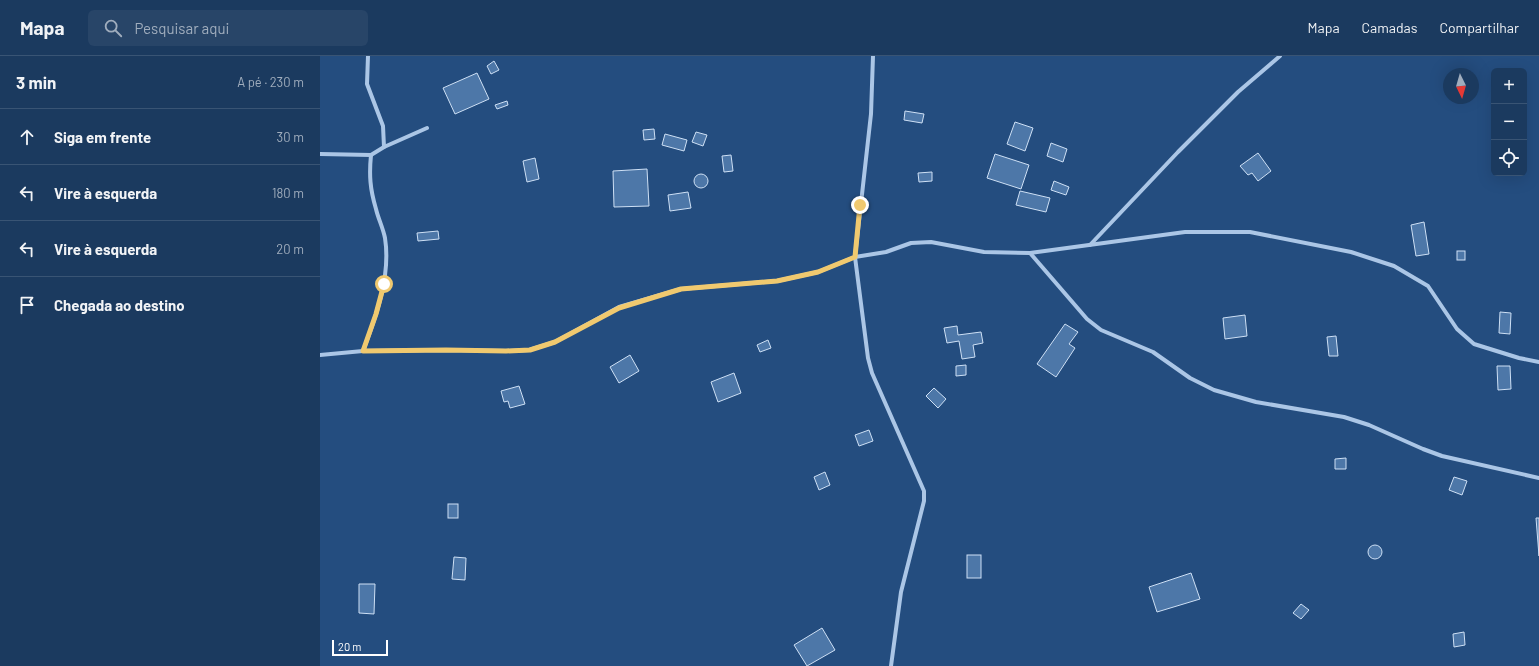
<!DOCTYPE html>
<html lang="pt">
<head>
<meta charset="utf-8">
<style>
  body { margin:0; font-family:Barlow,sans-serif; background:#284568; color:#f1f3f6 }
  .controls { position:absolute; right:12px; top:12px; display:grid; overflow:hidden; border-radius:6px; box-shadow:0 4px 16px #0002 }
  .controls button { width:36px; height:36px; display:grid; place-items:center; padding:0; border:0; border-bottom:1px solid #395474; background:#1b3a5f; color:#f1f3f6; font:20px sans-serif }
  .compass { position:absolute; left:1123px; top:12px; width:36px; height:36px; border-radius:50%; background:#1b3a5f; box-shadow:0 4px 16px #0002; rotate:175deg }
  .scale { position:absolute; left:12px; bottom:10px; width:56px; box-sizing:border-box; padding-left:4px; border:2px solid #fff; border-top:0; font-size:11px; line-height:14px; white-space:nowrap; color:#fff; -webkit-text-stroke:3px #244d7f; paint-order:stroke }
  .stop { position:absolute; width:12px; height:12px; margin:-9px; border:3px solid #f0c96f; border-radius:50%; background:#fff }
  .stop.end { background:#f0c96f; border-color:#fff; box-shadow:0 1px 4px #0008 }
  .list { margin:0; padding:0; list-style:none }
  h2 { display:flex; justify-content:space-between; align-items:center; height:52px; margin:0; padding:0 16px; font-size:17px }
  h2 small { font-size:13px; font-weight:400; color:#a0adbd }
  .list li { display:grid; grid-template-columns:26px 1fr auto; gap:12px; align-items:center; box-sizing:border-box; height:56px; padding:0 16px; border-top:1px solid #395474 }
  .list b { display:block; font-size:15px; white-space:nowrap }
  .list em { font-size:13px; font-style:normal; color:#a0adbd }
  .icon { flex:none; width:22px; height:22px; fill:none; stroke:currentColor; stroke-width:2; stroke-linecap:round; stroke-linejoin:round }
  .map { position:relative; flex:none; width:1219px; height:610px; overflow:hidden }
  header { display:flex; align-items:center; gap:24px; box-sizing:border-box; height:56px; padding:0 20px; background:#1b3a5f; border-bottom:1px solid #395474 }
  header strong { font-size:19px }
  nav { display:flex; gap:22px; margin-inline-start:auto; font-size:14px }
  .search { width:280px; height:36px; background:#284568; display:flex; align-items:center; gap:10px; box-sizing:border-box; padding:0 14px; border-radius:6px; color:#a0adbd; font-size:15px }
  main { display:flex }
  aside { flex:1; background:#1b3a5f }
  .map>svg:first-child { display:block }
  .building { fill:#4d77a8; stroke:#cee0f5 }
  .lines { fill:none; stroke-linecap:round; stroke-linejoin:round }
  .minor { stroke:#abc6e6; stroke-width:4 }
  .route { stroke:#f0c96f; stroke-width:5 }
</style>
</head>
<body>
<header>
<strong>Mapa</strong>
<div class="search"><svg class="icon" aria-label="search" viewBox="0 0 24 24"><circle cx="10" cy="10" r="6"/><path d="M15 15l6 6"/></svg>Pesquisar aqui</div>
<nav><a>Mapa</a><a>Camadas</a><a>Compartilhar</a></nav>
</header>
<main>
<aside>
<h2>3 min<small>A pé · 230 m</small></h2>
<ul class="list">
<li><svg class="icon" aria-label="ahead" viewBox="0 0 24 24"><path d="M12 20V5M6 11l6-6 6 6"/></svg><div><b>Siga em frente</b></div><em>30 m</em></li>
<li><svg class="icon" aria-label="left" viewBox="0 0 24 24"><path d="M17 20v-9H6M10 6l-5 5 5 5"/></svg><div><b>Vire à esquerda</b></div><em>180 m</em></li>
<li><svg class="icon" aria-label="left" viewBox="0 0 24 24"><path d="M17 20v-9H6M10 6l-5 5 5 5"/></svg><div><b>Vire à esquerda</b></div><em>20 m</em></li>
<li><svg class="icon" aria-label="arrive" viewBox="0 0 24 24"><path d="M6 21V4h12l-3 4 3 4H6"/></svg><div><b>Chegada ao destino</b></div></li>
</ul>
</aside>
<div class="map">
<svg width="1219" height="610" viewBox="0 0 1219 610">
  <rect width="100%" height="100%" fill="#244d7f"/>
  <!-- building -->
  <g class="building">
    <path d="M174 5 179 14 171 18 167 10Z"/>
    <path d="M157 17 169 43 135 58 123 32Z"/>
    <path d="M187 45 188 49 177 53 175 49Z"/>
    <path d="M585 55 604 58 602 67 584 64Z"/>
    <path d="M695 66 713 72 705 95 687 88Z"/>
    <path d="M334 73 335 83 324 84 323 74Z"/>
    <path d="M376 76 387 79 383 90 372 86Z"/>
    <path d="M345 78 367 84 364 95 342 89Z"/>
    <path d="M731 87 747 93 743 106 727 100Z"/>
    <path d="M938 97 951 115 938 125 932 117 928 119 920 110Z"/>
    <path d="M675 98 709 109 701 133 667 122Z"/>
    <path d="M411 99 413 115 404 116 402 100Z"/>
    <path d="M215 102 219 123 207 126 203 105Z"/>
    <path d="M327 113 329 150 294 151 293 115Z"/>
    <path d="M612 116V125L599 126 598 117Z"/>
    <circle cx="381" cy="125" r="7"/>
    <path d="M734 125 749 131 746 139 731 134Z"/>
    <path d="M700 135 730 142 726 156 696 149Z"/>
    <path d="M368 136 371 152 350 155 348 139Z"/>
    <path d="M1104 166 1109 198 1096 200 1091 169Z"/>
    <path d="M118 175 119 183 98 185 97 177Z"/>
    <rect x="1137" y="195" width="8" height="9"/>
    <path d="M1180 256 1191 257 1190 278 1179 277Z"/>
    <path d="M925 259 927 280 905 283 903 262Z"/>
    <path d="M745 268 758 276 749 288 755 292 736 321 717 308Z"/>
    <path d="M637 270 638 279 661 276 663 287 653 289 655 301 642 303 639 285 627 287 624 272Z"/>
    <path d="M1016 280 1018 300H1009L1007 281Z"/>
    <path d="M448 284 451 292 440 296 437 289Z"/>
    <path d="M310 299 319 315 299 327 290 311Z"/>
    <path d="M646 309V319L636 320V310Z"/>
    <path d="M1177 310H1190L1191 333 1178 334Z"/>
    <path d="M414 317 421 337 398 346 391 326Z"/>
    <path d="M199 330 205 348 190 352 188 345 184 346 181 335Z"/>
    <path d="M614 332 626 343 618 352 606 340Z"/>
    <path d="M549 374 553 385 539 390 535 379Z"/>
    <path d="M1026 402V413H1015V403Z"/>
    <path d="M505 416 510 429 499 434 494 421Z"/>
    <path d="M1134 421 1147 425 1142 439 1129 434Z"/>
    <rect x="128" y="448" width="10" height="14"/>
    <path d="M1216 462H1219V500Z"/>
    <circle cx="1055" cy="496" r="7"/>
    <rect x="647" y="499" width="14" height="23"/>
    <path d="M134 501 146 502 145 524 132 523Z"/>
    <path d="M871 517 880 543 837 556 829 531Z"/>
    <path d="M39 528H55L54 558 39 557Z"/>
    <path d="M981 548 989 554 981 563 973 557Z"/>
    <path d="M502 572 515 594 487 610 474 589Z"/>
    <path d="M1144 576 1145 589 1134 591 1133 578Z"/>
  </g>
  <g class="lines">
    <!-- minor -->
    <g class="minor">
      <path d="M48 0 47 28 63 70 64 91"/>
      <path d="M553 0 551 58 535 201 548 302 552 317 604 435V445L581 536 571 610"/>
      <path d="M0 98 51 99 64 91 107 72"/>
      <path d="M770 189 858 96 918 36 960 0"/>
      <path d="M710 197 767 263 781 274 833 296 870 322 894 334 936 346 1024 361 1049 369 1103 393 1122 400 1219 422"/>
      <path d="M43 295C56 261 71 220 65 182 63 172 58 162 56 153 50 133 49 119 51 99"/>
      <path d="M0 299 43 295 126 294 186 295 209 294 235 286 299 251 361 233 457 225 498 216 535 201 566 196 591 187 611 186 664 196 710 197 865 176H930L1031 196 1074 210 1108 230 1137 273 1154 288 1199 302 1219 306"/>
    </g>
  </g>
  <g class="lines">
    <!-- route -->
    <path class="route" d="M64 228 56 258 43 295 126 294 186 295 210 294 235 286 299 252 361 233 457 225 498 216 535 201 540 149"/>
  </g>
</svg>
<div class="controls">
<button>+</button>
<button>−</button>
<button><svg class="icon" aria-label="locate" viewBox="0 0 24 24"><circle cx="12" cy="12" r="6"/><path d="M12 2v4M12 18v4M2 12h4M18 12h4"/></svg></button>
</div>
<svg class="compass" viewBox="-18 -18 36 36"><path d="M0-13l5 13h-10z" fill="#e53935"/><path d="M0 13l5-13h-10z" fill="#a0adbd"/></svg>
<div class="scale">20 m</div>
<div class="stop" style="left:64px;top:228px"></div>
<div class="stop end" style="left:540px;top:149px"></div>
</div>
</main>
</body>
</html>
